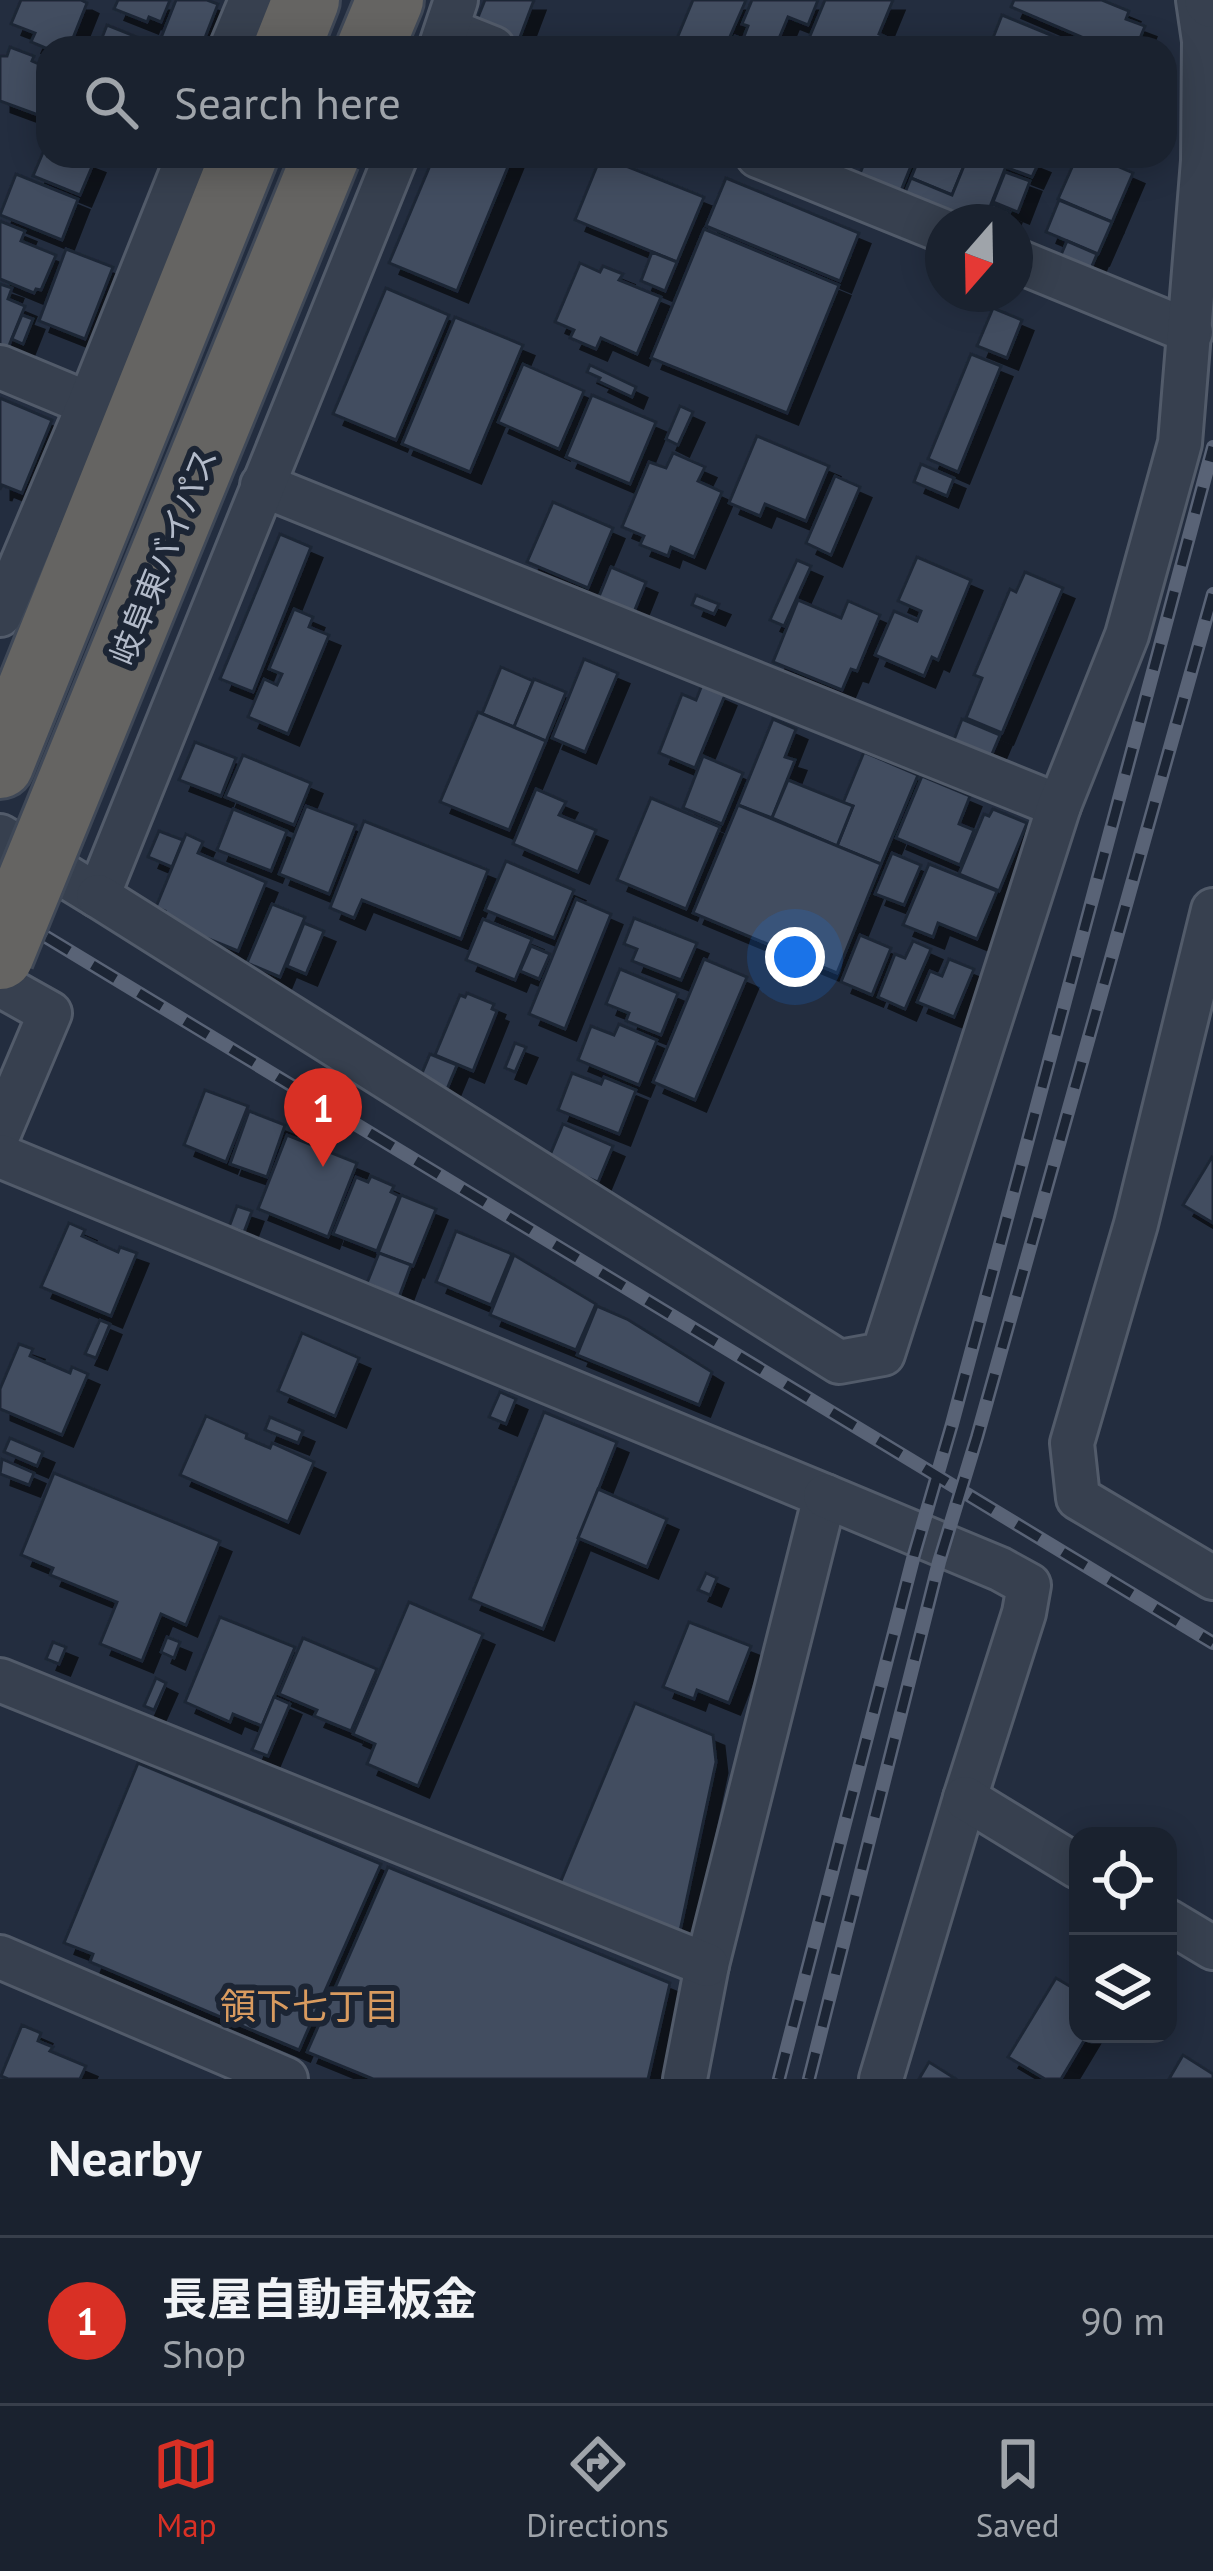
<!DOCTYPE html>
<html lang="en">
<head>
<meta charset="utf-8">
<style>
  body { margin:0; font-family:"PT Sans","Noto Sans JP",sans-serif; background:#232a37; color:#f1f3f6 }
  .controls { position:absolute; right:36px; bottom:36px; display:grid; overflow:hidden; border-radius:24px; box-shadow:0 6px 30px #0003 }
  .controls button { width:108px; height:108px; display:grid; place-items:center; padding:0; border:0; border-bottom:3px solid #383f4b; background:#1a222f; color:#f1f3f6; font:60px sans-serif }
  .compass { position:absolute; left:925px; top:204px; width:108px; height:108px; border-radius:50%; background:#1a222f; box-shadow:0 6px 30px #0003; rotate:200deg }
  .you { position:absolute; left:795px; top:957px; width:42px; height:42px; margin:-30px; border:9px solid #fff; border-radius:50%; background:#1a73e8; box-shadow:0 0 0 18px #1a73e833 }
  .badge { display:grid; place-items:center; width:78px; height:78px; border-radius:50%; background:#d93025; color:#fff; font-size:39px; font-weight:700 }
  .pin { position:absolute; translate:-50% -99px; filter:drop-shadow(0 3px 6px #0008) }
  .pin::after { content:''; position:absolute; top:63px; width:42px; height:36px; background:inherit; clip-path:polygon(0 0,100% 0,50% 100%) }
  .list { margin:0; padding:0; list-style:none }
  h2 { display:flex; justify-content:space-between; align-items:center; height:156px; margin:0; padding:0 48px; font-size:51px }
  h2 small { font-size:39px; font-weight:400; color:#9fa4aa }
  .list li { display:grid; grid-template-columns:78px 1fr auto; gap:36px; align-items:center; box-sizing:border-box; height:168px; padding:0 48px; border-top:3px solid #383f4b }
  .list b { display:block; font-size:45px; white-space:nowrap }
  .list p { margin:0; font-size:39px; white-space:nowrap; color:#9fa4aa }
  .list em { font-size:39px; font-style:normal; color:#9fa4aa }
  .icon { flex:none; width:66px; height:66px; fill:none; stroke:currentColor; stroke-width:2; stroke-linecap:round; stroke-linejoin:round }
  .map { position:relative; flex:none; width:1213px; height:2079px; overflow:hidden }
  .search { position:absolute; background:#1a222f; box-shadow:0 6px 30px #0003; left:36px; right:36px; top:36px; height:132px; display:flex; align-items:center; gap:30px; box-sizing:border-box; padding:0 42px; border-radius:36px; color:#9fa4aa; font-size:45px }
  .sheet { height:324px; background:#1a222f }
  nav { display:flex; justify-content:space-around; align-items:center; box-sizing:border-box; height:168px; border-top:3px solid #383f4b; background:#1a222f; font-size:33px; color:#9fa4aa }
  nav a { display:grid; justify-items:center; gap:6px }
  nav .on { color:#d93025 }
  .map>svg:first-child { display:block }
  .building { fill:#424d61; stroke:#1e2736; stroke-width:3; filter:url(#shadow) }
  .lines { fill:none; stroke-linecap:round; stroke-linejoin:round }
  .minor-casing { stroke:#525b6a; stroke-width:48 }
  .tertiary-casing { stroke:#525b6a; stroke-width:60 }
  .trunk-casing { stroke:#3f4857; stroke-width:72 }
  .minor { stroke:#37404f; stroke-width:42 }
  .tertiary { stroke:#37404f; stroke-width:54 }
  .trunk { stroke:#656462; stroke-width:66 }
  .rail-casing { stroke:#596376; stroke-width:14 }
  .rail { stroke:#1c2534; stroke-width:9; stroke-dasharray:27; stroke-linecap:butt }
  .trunk-bridge-casing { stroke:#3f4857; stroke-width:72; stroke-linecap:butt }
  .trunk-bridge { stroke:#656462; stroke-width:66 }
  .labels { text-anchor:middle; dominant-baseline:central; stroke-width:12; stroke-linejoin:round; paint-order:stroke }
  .street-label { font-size:33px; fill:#b3bbca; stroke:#1c2534 }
  .neighbourhood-label { font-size:36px; fill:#d99b5f; stroke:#1c2534 }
</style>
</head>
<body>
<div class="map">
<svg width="1213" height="2079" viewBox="0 0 1213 2079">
  <defs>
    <filter id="shadow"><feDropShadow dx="11" dy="11" stdDeviation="0" flood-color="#0009"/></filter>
  </defs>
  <rect width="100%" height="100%" fill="#232d3f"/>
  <!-- building -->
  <g class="building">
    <path d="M21 0H81L87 3 69 48 48 49 31 42 35 33 11 24Z"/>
    <path d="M118 0H170L161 22 149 17 147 22 114 9Z"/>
    <path d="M176 0H207L218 4 201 48H157Z"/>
    <path d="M485 0H534L517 45 474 27Z"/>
    <path d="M693 0H746L725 48H673Z"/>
    <path d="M752 0H818L808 25 788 17 775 48H730L735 36 743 39 748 26 742 24Z"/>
    <path d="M825 0H893L879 34 886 37 881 48H805Z"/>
    <path d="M1014 0H1102L1129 11 1126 19 1145 26 1136 48H1107L1011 7Z"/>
    <path d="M1002 15 1058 38 1053 48H989Z"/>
    <path d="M107 25 152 43 150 48H98Z"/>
    <path d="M10 47 34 56 32 61 41 65 44 58 48 60V98L41 116 0 101V56H7Z"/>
    <path d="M47 143 48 156H78L94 162 80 195 33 176Z"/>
    <path d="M434 156 512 157 457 291 389 263Z"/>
    <path d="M601 156 704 197 677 262 575 220Z"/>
    <path d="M867 156H915L898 198 857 181Z"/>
    <path d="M920 156H968L952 195 911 178Z"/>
    <path d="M968 156H1010L984 222H943L904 195 911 178 952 195Z"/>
    <path d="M1013 156H1024L1039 162 1032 177 1008 168Z"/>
    <path d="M1077 156H1111L1108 162 1133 173 1112 222 1058 199Z"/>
    <path d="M1005 172 1030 181 1018 212 993 202Z"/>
    <path d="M16 174 78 199 62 240 0 215Z"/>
    <path d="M726 178 859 233 840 281 706 226Z"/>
    <path d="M1059 200 1112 222 1098 254 1046 232Z"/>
    <path d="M992 204 1010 212 1006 222H985Z"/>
    <path d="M0 221 25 231 21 241 56 255 41 290 36 289 34 293 0 279Z"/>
    <path d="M704 229 839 285 787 413 651 358Z"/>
    <path d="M1067 241 1097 254 1084 285 1054 271Z"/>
    <path d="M66 249 113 267 85 339 39 321Z"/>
    <path d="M652 252 677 262 665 291 641 281Z"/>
    <path d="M580 263 600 272 603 266 623 274 619 280 661 297 637 354 601 338 596 349 570 338 574 330 555 322Z"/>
    <path d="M0 284 12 288 8 299 25 306 8 348 0 345Z"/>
    <path d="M386 288 449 315 396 440 333 414Z"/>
    <path d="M993 308 1022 320 1007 358 977 346Z"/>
    <path d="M22 315 33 319 23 344 12 339Z"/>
    <path d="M455 317 523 345 470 472 402 444Z"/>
    <path d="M971 354 1001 366 958 472 928 459Z"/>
    <path d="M523 364 584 391 559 449 498 422Z"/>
    <path d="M590 365 636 387 632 397 598 381 600 378 587 372Z"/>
    <path d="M592 395 656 422 630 484 566 457Z"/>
    <path d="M0 398 52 420 22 493 2 485 0 490Z"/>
    <path d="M680 406 693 412 678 445 666 439Z"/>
    <path d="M757 436 829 466 806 521 765 504 760 516 729 503Z"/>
    <path d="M673 453 705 467 698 481 722 492 694 557 671 547 668 556 640 545 644 536 622 527 649 462 666 468Z"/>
    <path d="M921 464 954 478 947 496 914 482Z"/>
    <path d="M835 476 860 487 831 555 806 543Z"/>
    <path d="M553 502 613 528 588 588 527 562Z"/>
    <path d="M280 534 311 547 253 692 220 679Z"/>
    <path d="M917 557 971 580 938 660 932 657 924 676 875 655 894 611 917 621 921 611 898 601Z"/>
    <path d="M797 560 811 566 784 626 770 620Z"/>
    <path d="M611 567 646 582 634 612 598 599Z"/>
    <path d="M1025 572 1063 588 1002 733 966 718 982 678 974 675 1010 589 1016 592Z"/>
    <path d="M696 595 719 604 714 614 692 605Z"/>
    <path d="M798 600 841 618 848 601 880 615 857 671 851 669 842 690 773 662Z"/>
    <path d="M294 609 313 617 309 627 329 635 288 734 248 717 264 679 277 685 282 674 269 669Z"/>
    <path d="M584 659 618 673 585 752 552 738Z"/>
    <path d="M501 667 533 681 514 727 482 714Z"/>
    <path d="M534 679 566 692 546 741 514 727Z"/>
    <path d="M702 685 725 695 695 768 659 753 682 694 696 700Z"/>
    <path d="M478 712 546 741 509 830 440 802Z"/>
    <path d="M773 719 796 729 785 757 795 760 772 818 738 805Z"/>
    <path d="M962 719 1000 735 989 761 952 745Z"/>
    <path d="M195 742 236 758 221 796 179 780Z"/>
    <path d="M864 752 918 775 881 864 837 846 853 806 843 803Z"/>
    <path d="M243 755 311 783 294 825 225 797Z"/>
    <path d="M703 756 743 773 722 824 683 808Z"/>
    <path d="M922 776 970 796 959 824 974 830 960 865 896 838Z"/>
    <path d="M788 780 853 806 837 846 772 818Z"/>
    <path d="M536 789 566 802 559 815 596 830 578 872 513 844Z"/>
    <path d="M651 798 720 827 686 909 617 880Z"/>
    <path d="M738 805 881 864 837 973 693 913Z"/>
    <path d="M306 806 356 825 329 894 279 874Z"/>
    <path d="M233 809 287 831 271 871 217 850Z"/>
    <path d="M993 809 1027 823 999 891 959 874 984 814 989 816Z"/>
    <path d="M364 821 488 870 461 939 362 900 354 918 330 908Z"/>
    <path d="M159 831 183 840 172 867 148 857Z"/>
    <path d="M186 834 203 842 198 853 266 882 238 951 162 920 165 911 156 907Z"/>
    <path d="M892 853 921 865 904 905 875 894Z"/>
    <path d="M506 861 574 890 554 938 485 910Z"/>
    <path d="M929 864 997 891 977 939 938 923 933 937 903 925Z"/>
    <path d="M576 899 611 914 565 1029 529 1014Z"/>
    <path d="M272 904 305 917 280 977 247 963Z"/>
    <path d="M634 918 697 943 681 980 632 961 637 949 624 944Z"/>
    <path d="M483 919 532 939 515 980 466 960Z"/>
    <path d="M304 923 324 931 306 974 287 966Z"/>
    <path d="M860 935 891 948 872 995 841 982Z"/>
    <path d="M913 941 931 949 905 1009 878 997 895 954 905 958Z"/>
    <path d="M531 946 550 954 539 979 520 971Z"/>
    <path d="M704 959 747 977 695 1100 653 1082Z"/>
    <path d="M949 959 974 969 954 1017 917 1002 930 971 942 976Z"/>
    <path d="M620 969 678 993 661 1035 626 1021 629 1013 606 1004Z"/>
    <path d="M467 993 494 1004 492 1009 497 1011 473 1071 435 1055 460 995 465 997Z"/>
    <path d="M619 1024 657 1040 639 1085 578 1060 591 1026 614 1035Z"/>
    <path d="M515 1043 526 1047 515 1072 505 1068Z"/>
    <path d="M430 1054 457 1065 447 1089 420 1078Z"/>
    <path d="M572 1073 601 1084 604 1077 636 1090 619 1134 558 1110Z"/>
    <path d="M205 1090 248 1106 226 1162 184 1145Z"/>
    <path d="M249 1111 285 1125 267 1177 230 1164Z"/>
    <path d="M563 1124 613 1146 598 1182 548 1160Z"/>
    <path d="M287 1135 357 1163 328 1237 258 1209Z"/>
    <path d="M1212 1157 1213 1158V1223L1183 1205Z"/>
    <path d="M371 1176 394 1186 391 1192 399 1196 377 1251 333 1234 356 1177 368 1182Z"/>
    <path d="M401 1195 436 1209 413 1266 378 1253Z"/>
    <path d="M237 1206 252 1211 244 1232 229 1227Z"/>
    <path d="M69 1223 85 1230 82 1236 118 1252 120 1247 137 1253 111 1316 41 1287Z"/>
    <path d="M456 1231 512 1254 491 1305 436 1282Z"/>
    <path d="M379 1253 411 1265 399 1297 367 1283Z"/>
    <path d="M514 1255 596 1304 576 1350 490 1315Z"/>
    <path d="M597 1306 627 1319 712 1372 699 1405 577 1355Z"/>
    <path d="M100 1320 110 1324 96 1358 85 1354Z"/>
    <path d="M302 1333 359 1358 335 1416 278 1391Z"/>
    <path d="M19 1344 33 1349 30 1356 70 1373 72 1367 88 1374 62 1435 0 1409V1389Z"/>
    <path d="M500 1392 516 1399 506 1424 489 1417Z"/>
    <path d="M544 1412 617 1442 543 1629 470 1599Z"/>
    <path d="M206 1416 247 1434 246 1438 270 1448 272 1443 314 1462 288 1522 180 1475Z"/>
    <path d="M270 1417 303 1431 298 1443 265 1430Z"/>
    <path d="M10 1438 43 1452 37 1466 4 1452Z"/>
    <path d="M2 1459 34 1473 29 1485 0 1474Z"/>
    <path d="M54 1473 220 1541 186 1625 161 1614 142 1661 100 1644 117 1602 50 1575 53 1568 21 1555Z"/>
    <path d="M598 1489 667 1519 647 1567 578 1538Z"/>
    <path d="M706 1573 717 1578 710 1595 698 1590Z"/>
    <path d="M409 1602 483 1634 418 1786 367 1764 375 1744 353 1734Z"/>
    <path d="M220 1617 295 1647 262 1726 233 1714 230 1722 185 1702Z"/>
    <path d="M689 1622 751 1646 729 1703 697 1690 694 1699 663 1687Z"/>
    <path d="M167 1637 180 1642 174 1658 161 1652Z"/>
    <path d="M303 1638 377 1669 351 1731 314 1716 317 1710 279 1694Z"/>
    <path d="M53 1642 66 1647 59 1664 46 1659Z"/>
    <path d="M156 1678 166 1683 154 1710 144 1706Z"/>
    <path d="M274 1697 290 1704 268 1756 252 1750Z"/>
    <path d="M635 1703 713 1735 716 1762 677 1945 558 1888Z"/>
    <path d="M138 1763 381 1864 299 2050 90 1962 93 1954 64 1943Z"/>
    <path d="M388 1867 670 1983 648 2079H373L307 2052Z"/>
    <path d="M1056 1978 1078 1991V2034H1088L1061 2079H1045L1008 2057Z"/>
    <path d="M22 2025 41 2033 38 2041 53 2047 50 2051 86 2066 80 2079H8L1 2076Z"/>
    <path d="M1183 2055 1213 2074V2079H1169Z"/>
    <path d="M929 2062 956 2079H919Z"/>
  </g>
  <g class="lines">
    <!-- minor casing -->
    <g class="minor-casing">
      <g id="minor">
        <path d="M448 30 493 48"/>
        <path d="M231 48 251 0"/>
        <path d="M440 48 456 0"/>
        <path d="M758 156 943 231"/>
        <path d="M1015 260 1191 332"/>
        <path d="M0 367 89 404"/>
        <path d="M262 485 1059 806"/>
        <path d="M0 615 89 404 188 156"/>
        <path d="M0 836 98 896 396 156"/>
        <path d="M98 896 839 1362 883 1354 1059 806 1127 635 1180 443 1203 161 1204 41 1198 0"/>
        <path d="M1213 910 1136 1224 1072 1443 1078 1498 1213 1578"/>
        <path d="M0 985 50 1013 0 1131"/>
        <path d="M0 1156 825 1496 707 1965 685 2079"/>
        <path d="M825 1496 1000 1569 1029 1585 1024 1613 965 1798 881 2079"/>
        <path d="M0 1680 707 1965"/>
        <path d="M965 1798 1078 1867"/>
        <path d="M1168 1921 1213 1948"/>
        <path d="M0 1957 286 2079"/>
      </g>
    </g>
    <!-- tertiary casing -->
    <g class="tertiary-casing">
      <path id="tertiary" d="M1212 0H1213"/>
    </g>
    <!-- trunk casing -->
    <g class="trunk-casing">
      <g id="trunk">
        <path d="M287 48 306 0"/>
        <path d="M370 48 390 0"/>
        <path d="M0 765 244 156"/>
      </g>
    </g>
    <!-- minor -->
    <use href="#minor" class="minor"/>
    <!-- tertiary -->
    <use href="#tertiary" class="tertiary"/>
    <!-- trunk -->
    <use href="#trunk" class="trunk"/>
    <!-- rail casing -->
    <g class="rail-casing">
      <g id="rail">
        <path d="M0 909 1213 1643"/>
        <path d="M779 2079 914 1555 952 1424 1213 447"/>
        <path d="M809 2079 939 1562 977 1437 1213 594"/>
      </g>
    </g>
    <!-- rail -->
    <use href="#rail" class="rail"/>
    <!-- trunk-bridge casing -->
    <g class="trunk-bridge-casing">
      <path id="trunk-bridge" d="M0 956 326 156"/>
    </g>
    <!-- trunk-bridge -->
    <use href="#trunk-bridge" class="trunk-bridge"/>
  </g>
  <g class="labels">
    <!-- street labels -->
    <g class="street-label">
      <text transform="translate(163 556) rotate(-68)">岐阜東バイパス</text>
    </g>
    <!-- neighbourhood labels -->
    <g class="neighbourhood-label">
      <text x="310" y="2005">領下七丁目</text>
    </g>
  </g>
</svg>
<div class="controls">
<button><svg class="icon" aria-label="locate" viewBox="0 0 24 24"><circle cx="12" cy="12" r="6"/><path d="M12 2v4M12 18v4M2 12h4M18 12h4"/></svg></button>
<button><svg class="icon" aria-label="layers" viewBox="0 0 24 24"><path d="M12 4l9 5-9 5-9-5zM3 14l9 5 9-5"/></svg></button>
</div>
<svg class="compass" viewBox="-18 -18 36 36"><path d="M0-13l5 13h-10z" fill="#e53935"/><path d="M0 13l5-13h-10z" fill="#9fa4aa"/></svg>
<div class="you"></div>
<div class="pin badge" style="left:323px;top:1167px">1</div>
<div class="search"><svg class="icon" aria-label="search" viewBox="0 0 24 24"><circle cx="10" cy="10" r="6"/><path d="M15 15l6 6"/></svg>Search here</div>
</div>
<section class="sheet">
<h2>Nearby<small></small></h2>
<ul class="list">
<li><span class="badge">1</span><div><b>長屋自動車板金</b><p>Shop</p></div><em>90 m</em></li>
</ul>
</section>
<nav>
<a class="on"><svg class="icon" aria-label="map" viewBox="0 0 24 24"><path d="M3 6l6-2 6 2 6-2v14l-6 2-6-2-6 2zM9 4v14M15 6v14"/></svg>Map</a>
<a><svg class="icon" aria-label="directions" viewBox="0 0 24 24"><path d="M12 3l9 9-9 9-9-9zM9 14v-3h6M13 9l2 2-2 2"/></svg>Directions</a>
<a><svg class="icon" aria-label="saved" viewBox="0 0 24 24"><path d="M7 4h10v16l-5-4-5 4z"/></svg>Saved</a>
</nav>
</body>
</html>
